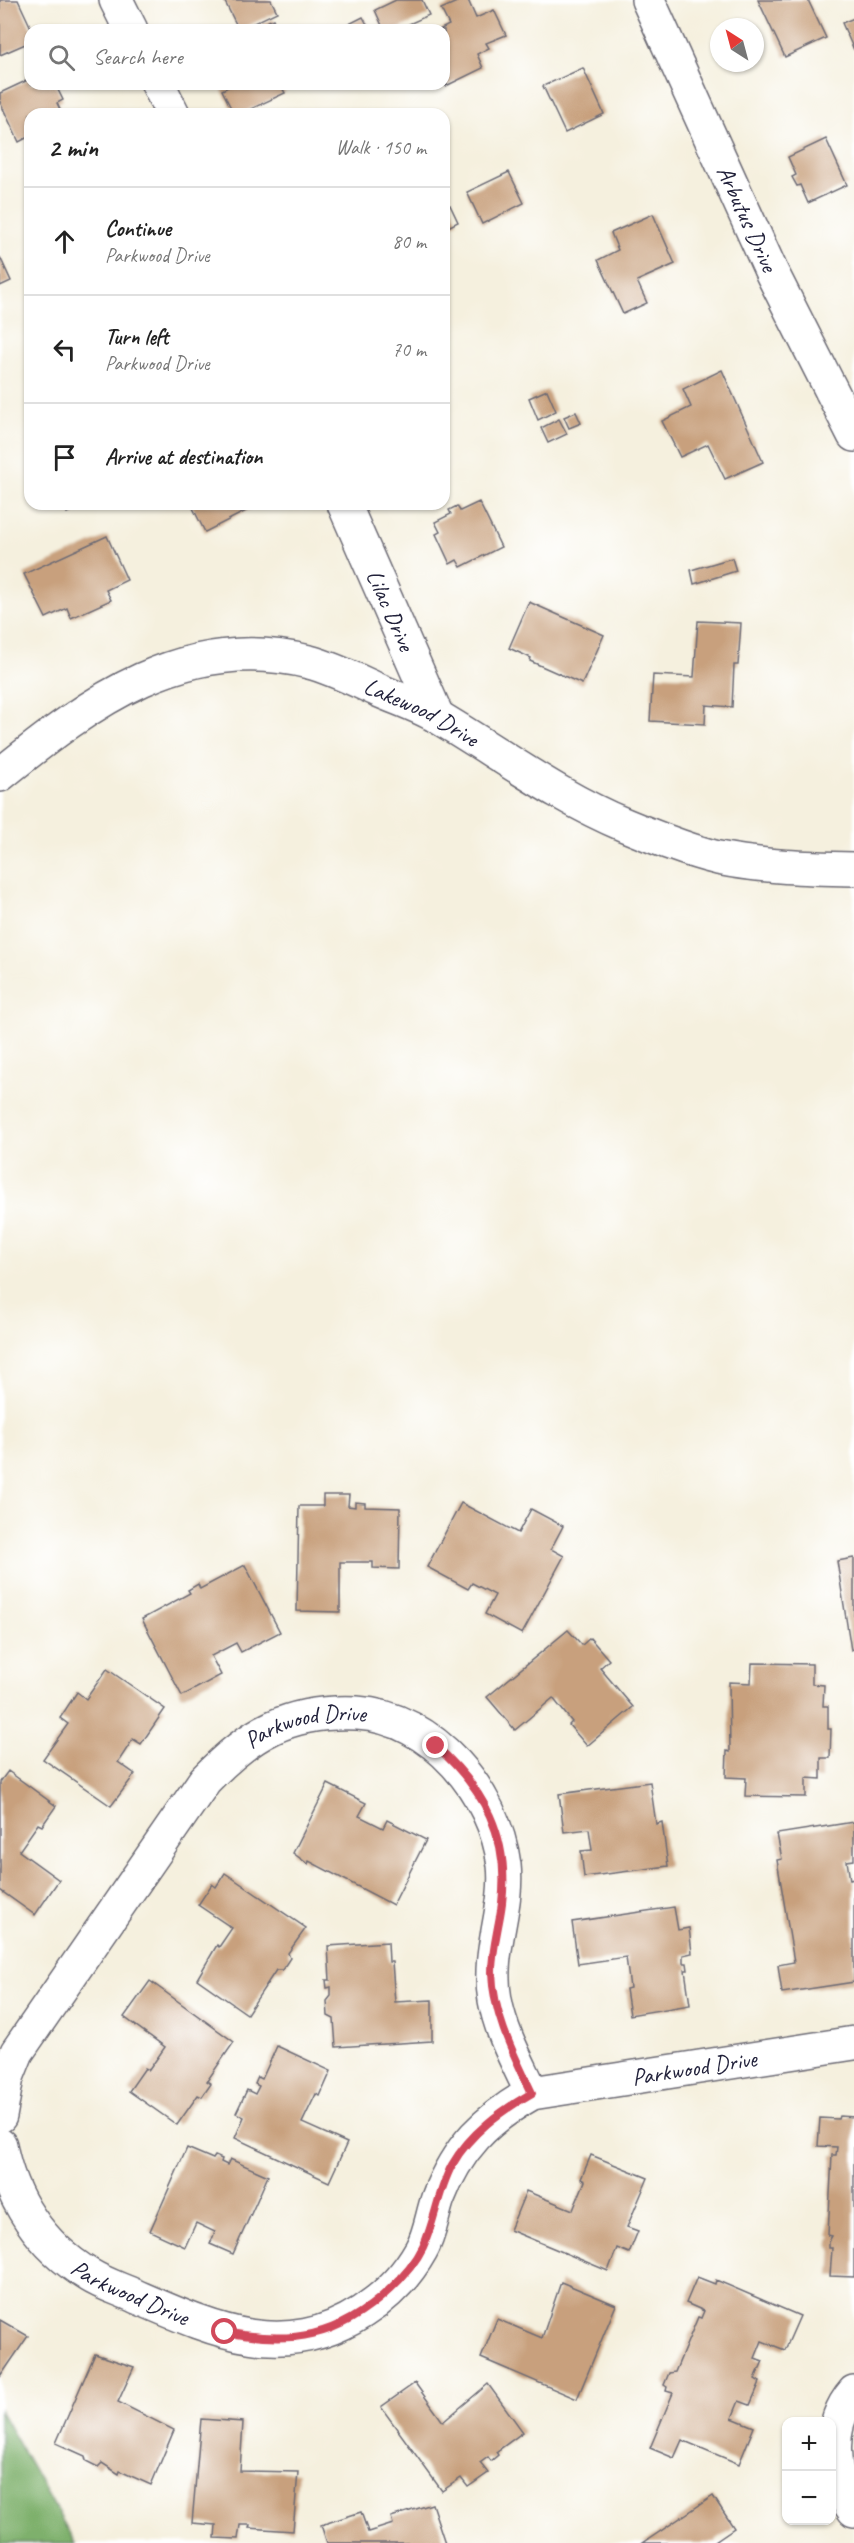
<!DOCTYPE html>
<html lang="en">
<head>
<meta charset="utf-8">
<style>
  body { margin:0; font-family:Caveat,sans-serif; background:#f2f2f2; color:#222 }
  .controls { position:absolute; right:18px; bottom:18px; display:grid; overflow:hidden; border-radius:12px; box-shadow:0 2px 4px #0004 }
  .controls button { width:54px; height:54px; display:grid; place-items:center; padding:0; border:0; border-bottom:2px solid #e0e0e0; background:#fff; color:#222; font:30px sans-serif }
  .compass { position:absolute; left:710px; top:18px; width:54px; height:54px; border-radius:50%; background:#fff; box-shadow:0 2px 4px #0004; rotate:324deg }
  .stop { position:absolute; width:18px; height:18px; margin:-14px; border:4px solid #d1495b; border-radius:50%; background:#fff }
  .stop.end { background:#d1495b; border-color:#fff; box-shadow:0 2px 6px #0008 }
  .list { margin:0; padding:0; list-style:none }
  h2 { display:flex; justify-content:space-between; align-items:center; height:78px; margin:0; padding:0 24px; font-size:26px }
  h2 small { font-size:20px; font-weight:400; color:#767676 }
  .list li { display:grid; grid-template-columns:39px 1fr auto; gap:18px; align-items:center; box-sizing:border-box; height:108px; padding:0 24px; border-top:2px solid #e0e0e0 }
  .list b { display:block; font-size:22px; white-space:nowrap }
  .list p { margin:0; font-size:20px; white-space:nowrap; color:#767676 }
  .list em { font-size:20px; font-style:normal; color:#767676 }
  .icon { flex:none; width:33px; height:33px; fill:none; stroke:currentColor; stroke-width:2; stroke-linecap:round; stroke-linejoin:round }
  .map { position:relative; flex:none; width:854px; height:2543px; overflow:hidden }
  .search { position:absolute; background:#fff; box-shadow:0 2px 4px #0004; left:24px; top:24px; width:426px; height:66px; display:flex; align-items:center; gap:15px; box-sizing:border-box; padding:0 21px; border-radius:18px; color:#767676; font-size:22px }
  .panel { position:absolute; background:#fff; box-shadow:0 2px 4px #0004; left:24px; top:108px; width:426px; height:402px; border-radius:18px }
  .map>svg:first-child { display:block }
  .forest { fill:#7eb06c; stroke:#506954; stroke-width:1.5 }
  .building { fill:#c8a07d }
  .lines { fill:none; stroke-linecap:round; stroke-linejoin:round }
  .street-casing { stroke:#6c6a74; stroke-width:36 }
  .street { stroke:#fff; stroke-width:33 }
  .route { stroke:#d1495b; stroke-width:8 }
  .labels { text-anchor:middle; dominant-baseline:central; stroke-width:6; stroke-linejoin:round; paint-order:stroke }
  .street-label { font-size:24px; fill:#22223b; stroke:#fff }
</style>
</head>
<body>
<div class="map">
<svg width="854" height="2543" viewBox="0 0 854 2543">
  <rect width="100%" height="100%" fill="#fff"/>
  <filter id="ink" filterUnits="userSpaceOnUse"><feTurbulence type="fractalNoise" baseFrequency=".0167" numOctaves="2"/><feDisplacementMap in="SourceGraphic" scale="12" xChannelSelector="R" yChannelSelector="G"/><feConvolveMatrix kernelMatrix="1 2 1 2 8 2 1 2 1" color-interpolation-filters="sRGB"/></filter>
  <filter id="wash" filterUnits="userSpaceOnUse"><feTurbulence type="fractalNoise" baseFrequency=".008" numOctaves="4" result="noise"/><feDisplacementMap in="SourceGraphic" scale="24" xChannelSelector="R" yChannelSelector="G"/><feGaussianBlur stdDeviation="1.35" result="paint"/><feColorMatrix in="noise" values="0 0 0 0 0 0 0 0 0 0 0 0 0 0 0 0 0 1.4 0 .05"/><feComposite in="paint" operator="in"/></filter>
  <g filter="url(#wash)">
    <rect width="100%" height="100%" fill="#f5f0de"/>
    <!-- forest -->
    <path class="forest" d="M0 2410 75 2543H0Z"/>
    <g id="blocks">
      <!-- building -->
      <g class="building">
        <path d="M0 0H18L32 30 30 42 0 55Z"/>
        <path d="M224 0H271L277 12 239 30Z"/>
        <path d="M396 0H422L429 15 396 30H384L375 10Z"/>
        <path d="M461 0H468L476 18 494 10 506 35 486 43 489 48 477 54 483 68 446 86 444 30H439L449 25 441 9Z"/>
        <path d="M758 0H808L826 38 785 57Z"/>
        <path d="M363 17 370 30H349L347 25Z"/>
        <path d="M854 18V50L842 23Z"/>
        <path d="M273 19 278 30H249Z"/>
        <path d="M583 68 604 114 565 133 543 86Z"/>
        <path d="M30 79V84H55L63 100 57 103 62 114H30V136L19 142 0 102V93Z"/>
        <path d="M229 84H280L285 93 240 114H234L222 90 230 86Z"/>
        <path d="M826 139 847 185 808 203 800 185 797 186 792 177 796 175 788 157Z"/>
        <path d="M509 172 524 203 482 224 467 192Z"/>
        <path d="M450 205 458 222 444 229V208Z"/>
        <path d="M653 214 675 264 637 281 647 303 623 314 598 260 618 250 611 233Z"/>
        <path d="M0 257 11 281 0 286Z"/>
        <path d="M722 370 763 462 725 479 708 444 680 457 662 421 691 407 683 389Z"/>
        <path d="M547 390 556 411 538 420 529 398Z"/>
        <path d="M576 412 581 423 569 428 564 417Z"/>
        <path d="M559 419 567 434 548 443 541 428Z"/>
        <path d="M479 502 501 547 461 567 457 560 450 564 436 534 440 532 435 522 451 514 449 510 457 506 460 511Z"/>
        <path d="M62 504H78L80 506 67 513Z"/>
        <path d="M191 504H250L252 508 205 532Z"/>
        <path d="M107 536 127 580 106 590 111 600 71 618 67 608 46 618 24 574Z"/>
        <path d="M732 558 736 571 694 584 691 570Z"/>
        <path d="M529 602 604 635 582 684 530 661 531 658 509 648Z"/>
        <path d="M698 621 741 623 738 665H734L732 707 706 705 705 724 650 721 653 675 694 677Z"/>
        <path d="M323 1495H349L348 1506 355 1507V1502L365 1503V1507L400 1508 399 1569 373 1568V1562H340V1612L297 1611 299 1506H323Z"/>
        <path d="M461 1503 518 1533 531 1509 563 1526 551 1549 564 1556 522 1634 485 1614 495 1595 472 1583 468 1589 427 1567Z"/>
        <path d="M854 1558V1649L851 1650 837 1561Z"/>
        <path d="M245 1565 280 1632 241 1652 236 1643 211 1656 221 1675 182 1696 142 1619 190 1593 188 1590 198 1584 200 1589Z"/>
        <path d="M568 1630 582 1645 590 1638 609 1660 600 1668 633 1707 587 1746 569 1725 572 1722 553 1698 515 1730 487 1697Z"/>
        <path d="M752 1663 812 1664V1684L824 1685 823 1706H828V1729H831L830 1758H821V1779L806 1778V1797L745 1796 746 1778 726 1777 727 1751 730 1752 729 1682 751 1683Z"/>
        <path d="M107 1669 165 1709 141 1744 133 1739 118 1762 135 1774 111 1806 43 1759 68 1724 60 1718 77 1692 86 1699Z"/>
        <path d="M8 1771 56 1806 42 1826 38 1824 19 1851 59 1880 35 1915 0 1890V1782Z"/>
        <path d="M650 1782 656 1824 662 1822 668 1866 584 1877 581 1851 592 1850 589 1829 564 1832 559 1794Z"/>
        <path d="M328 1784 366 1803 359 1816 383 1828 387 1820 426 1840 393 1905 309 1861 308 1864 293 1853Z"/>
        <path d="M854 1822V1860L847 1861 850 1880 854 1879V1982L782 1993 778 1965 794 1962 777 1860 782 1859 777 1834Z"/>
        <path d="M225 1873 306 1928 288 1953 290 1958 282 1970H276L247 2014 197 1979 217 1945 219 1947 232 1928 198 1905 212 1884 216 1887Z"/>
        <path d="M674 1907 678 1930 689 1928 692 1953 683 1955V1963H687L688 1970H685L690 2005 630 2015 626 1989 630 1988 626 1957 578 1964 572 1922Z"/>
        <path d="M388 1942 389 1962H392L395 2002 432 2000V2041L336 2047 334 2019 328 2016 327 2001 331 1996V1987L327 1988 326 1980H330L328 1946Z"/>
        <path d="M150 1981 234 2042 207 2081 211 2084 202 2097 198 2095 177 2125 129 2091 145 2068 149 2070 165 2047 124 2017Z"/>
        <path d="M277 2046 331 2071 320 2096 316 2094 302 2123 347 2143 329 2182 235 2138 244 2117 236 2113 247 2090 255 2094 259 2086 255 2084 258 2077 262 2079Z"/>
        <path d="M839 2116 854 2117V2277L830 2276 832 2248H829V2241L832 2236 828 2235 832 2155H836L837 2147 818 2146 820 2118 838 2119Z"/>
        <path d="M187 2148 213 2159 215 2156 222 2159 221 2162 227 2165 230 2159 268 2176 233 2254 210 2244 215 2232 196 2223 185 2247 150 2231Z"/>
        <path d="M591 2155 648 2178 627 2227 638 2231 629 2253 617 2248 608 2271 510 2230 526 2191 573 2210 585 2181 581 2179Z"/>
        <path d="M697 2277 715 2284 716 2280 800 2316 785 2350 762 2341 755 2358 763 2361 755 2379 760 2382 750 2405 739 2401 732 2418 754 2427 739 2464 682 2440 674 2458 650 2448 673 2393 666 2391 667 2387 664 2385 669 2373 675 2372 698 2317 701 2318 704 2311 686 2303Z"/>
        <path d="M561 2282 616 2305 577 2399 481 2358 497 2319 542 2338Z"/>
        <path d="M0 2320 28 2336 0 2377Z"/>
        <path d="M95 2354 134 2367 118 2402 174 2430 151 2485 120 2471 119 2474 102 2463 98 2467 86 2461 85 2456 56 2443Z"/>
        <path d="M415 2383 443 2422 488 2384 523 2432 496 2452 498 2455 491 2461 488 2457 480 2463 488 2473 468 2487 461 2478 442 2491 381 2407Z"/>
        <path d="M201 2419 243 2422 240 2471 298 2472 293 2531 249 2528 250 2525H240L238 2539 215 2538 216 2525 192 2523Z"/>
        <path d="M713 2496 734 2528 715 2541 716 2543H643Z"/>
        <path d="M432 2504 445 2543H327L321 2525 361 2512 368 2532 393 2524 391 2517Z"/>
      </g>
    </g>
  </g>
  <g filter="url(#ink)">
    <use href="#blocks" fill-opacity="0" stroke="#6c6a74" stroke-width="1.5"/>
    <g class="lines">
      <!-- street casing -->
      <g class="street-casing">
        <g id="street">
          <path d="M116 0 131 30"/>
          <path id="s1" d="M648 0 772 273 854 435"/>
          <path d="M158 84 173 114"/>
          <path id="s2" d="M344 504 437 716"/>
          <path id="s3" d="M0 775C90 702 186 631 309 662 332 668 356 680 378 690 398 699 420 706 438 717 499 753 559 798 625 825 654 837 688 851 718 858 763 867 809 868 854 869"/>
          <path id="s4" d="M0 2116 7 2077 17 2052 205 1780C251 1732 289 1710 357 1713 433 1717 495 1793 504 1865 509 1910 486 1951 495 2000 501 2033 518 2063 532 2093"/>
          <path id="s5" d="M0 2145C10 2199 41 2246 89 2275 103 2284 120 2289 135 2296 213 2330 283 2363 362 2312 387 2296 407 2275 421 2250 430 2235 432 2215 438 2198 457 2148 486 2119 532 2093L854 2043"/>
          <path d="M854 2392C826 2424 830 2478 854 2510"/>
        </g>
      </g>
      <!-- street -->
      <use href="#street" class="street"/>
    </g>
  </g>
  <g class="lines" filter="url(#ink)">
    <!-- route -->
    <path class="route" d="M225 2332C291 2345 338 2338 389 2290 402 2278 415 2264 423 2247 435 2221 438 2191 452 2165 470 2133 501 2111 532 2093 514 2055 493 2015 492 1972 492 1948 499 1927 502 1903 510 1837 484 1789 436 1746"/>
  </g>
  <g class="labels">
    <!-- street labels -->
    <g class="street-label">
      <text stroke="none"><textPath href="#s1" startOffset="240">Arbutus Drive</textPath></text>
      <text stroke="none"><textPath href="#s2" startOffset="116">Lilac Drive</textPath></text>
      <text stroke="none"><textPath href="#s3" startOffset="466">Lakewood Drive</textPath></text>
      <text stroke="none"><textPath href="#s4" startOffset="516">Parkwood Drive</textPath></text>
      <text stroke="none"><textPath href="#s5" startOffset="902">Parkwood Drive</textPath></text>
      <text stroke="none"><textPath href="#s5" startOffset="207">Parkwood Drive</textPath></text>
    </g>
  </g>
</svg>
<div class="controls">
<button>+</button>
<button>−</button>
</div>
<svg class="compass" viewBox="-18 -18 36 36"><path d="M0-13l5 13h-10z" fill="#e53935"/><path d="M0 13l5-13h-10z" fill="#767676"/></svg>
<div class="stop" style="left:225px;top:2332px"></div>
<div class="stop end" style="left:436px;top:1746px"></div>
<div class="search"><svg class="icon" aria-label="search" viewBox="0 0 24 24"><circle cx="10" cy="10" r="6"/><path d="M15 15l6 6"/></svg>Search here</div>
<section class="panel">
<h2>2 min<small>Walk · 150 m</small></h2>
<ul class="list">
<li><svg class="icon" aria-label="ahead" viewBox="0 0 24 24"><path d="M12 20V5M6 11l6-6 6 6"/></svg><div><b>Continue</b><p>Parkwood Drive</p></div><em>80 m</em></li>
<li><svg class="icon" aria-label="left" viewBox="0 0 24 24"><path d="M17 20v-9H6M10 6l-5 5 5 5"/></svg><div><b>Turn left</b><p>Parkwood Drive</p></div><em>70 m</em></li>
<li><svg class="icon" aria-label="arrive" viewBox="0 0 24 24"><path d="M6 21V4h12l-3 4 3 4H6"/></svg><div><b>Arrive at destination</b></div></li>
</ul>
</section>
</div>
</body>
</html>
